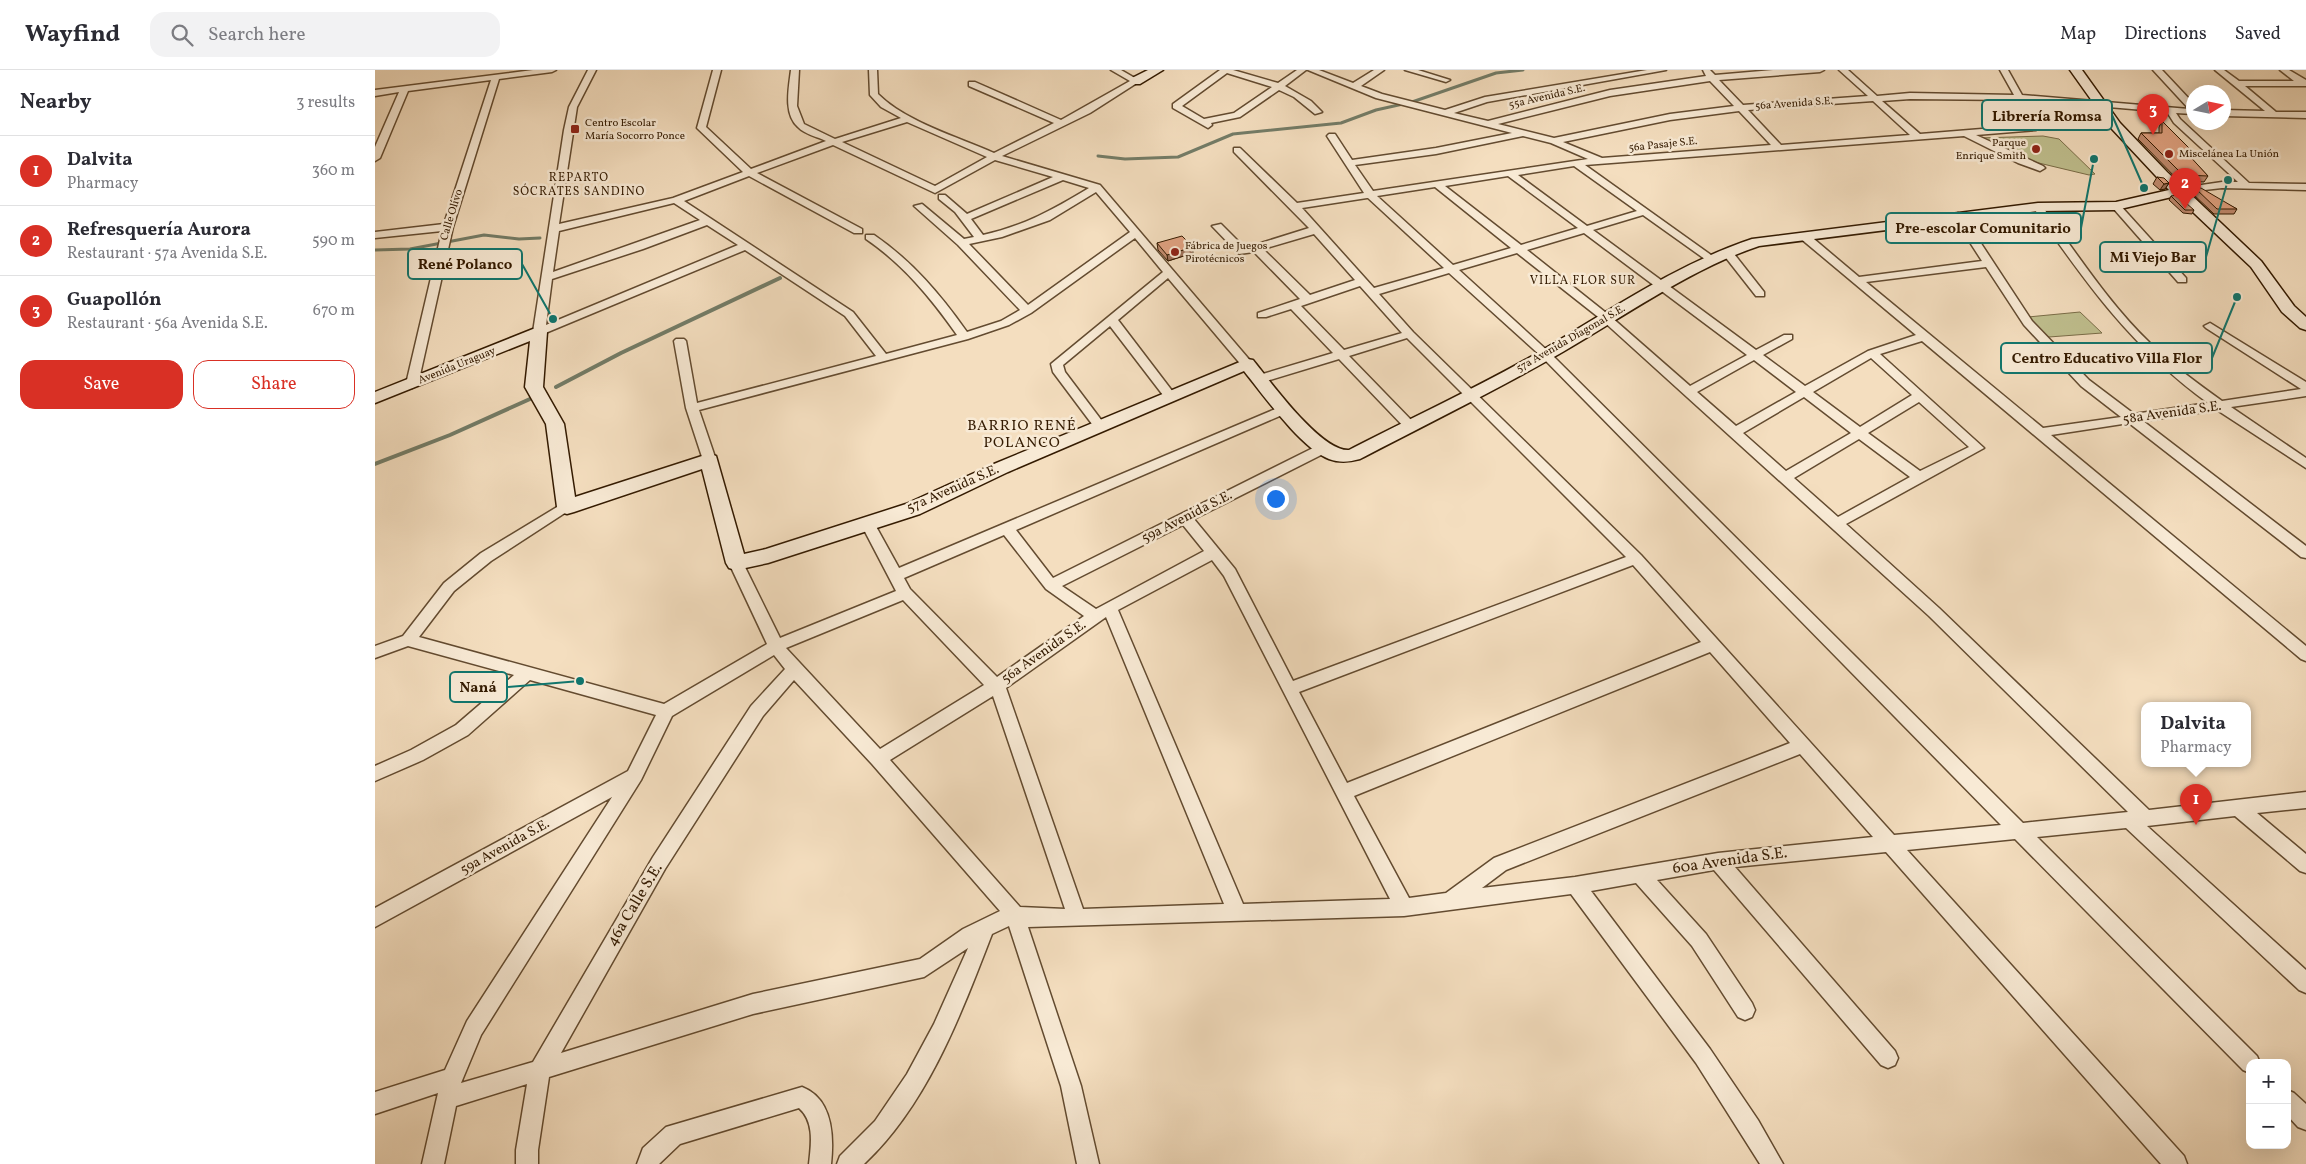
<!DOCTYPE html>
<html lang="en">
<head>
<meta charset="utf-8">
<style>
  body { margin:0; font-family:Vollkorn,serif; background:#f2f2f3; color:#2b2b33 }
  .controls { position:absolute; right:15px; bottom:15px; display:grid; overflow:hidden; border-radius:10px; box-shadow:0 5px 20px #0002 }
  .controls button { width:45px; height:45px; display:grid; place-items:center; padding:0; border:0; border-bottom:1px solid #e1e1e2; background:#fff; color:#2b2b33; font:25px sans-serif }
  .compass { position:absolute; left:1811px; top:15px; width:45px; height:45px; border-radius:50%; background:#fff; box-shadow:0 5px 20px #0002; rotate:80deg }
  .you { position:absolute; left:900px; top:428px; width:18px; height:18px; margin:-12px; border:4px solid #fff; border-radius:50%; background:#1a73e8; box-shadow:0 0 0 8px #1a73e833 }
  .badge { display:grid; place-items:center; width:32px; height:32px; border-radius:50%; background:#d93025; color:#fff; font-size:16px; font-weight:700 }
  .pin { position:absolute; translate:-50% -41px; filter:drop-shadow(0 1px 2px #0008) }
  .pin::after { content:''; position:absolute; top:26px; width:18px; height:15px; background:inherit; clip-path:polygon(0 0,100% 0,50% 100%) }
  .popup { position:absolute; left:1766px; top:632px; width:110px; height:65px; box-sizing:border-box; display:grid; place-content:center; border-radius:10px; background:#fff; filter:drop-shadow(0 1px 4px #0005); font-size:16px; white-space:nowrap; color:#7c7c81 }
  .popup b { font-size:19px; color:#2b2b33 }
  .popup::after { content:''; position:absolute; left:50%; top:100%; margin-left:-10px; border:10px solid transparent; border-top-color:#fff }
  .list { margin:0; padding:0; list-style:none }
  h2 { display:flex; justify-content:space-between; align-items:center; height:65px; margin:0; padding:0 20px; font-size:21px }
  h2 small { font-size:16px; font-weight:400; color:#7c7c81 }
  .list li { display:grid; grid-template-columns:32px 1fr auto; gap:15px; align-items:center; box-sizing:border-box; height:70px; padding:0 20px; border-top:1px solid #e1e1e2 }
  .list b { display:block; font-size:19px; white-space:nowrap }
  .list p { margin:0; font-size:16px; white-space:nowrap; color:#7c7c81 }
  .list em { font-size:16px; font-style:normal; color:#7c7c81 }
  .actions { display:flex; gap:10px; padding:15px 20px }
  .actions a { flex:1; padding:11px 0; border:1px solid #d93025; border-radius:15px; text-align:center; font-size:18px; color:#d93025 }
  .actions .main { background:#d93025; color:#fff }
  .icon { flex:none; width:28px; height:28px; fill:none; stroke:currentColor; stroke-width:2; stroke-linecap:round; stroke-linejoin:round }
  .map { position:relative; flex:none; width:1931px; height:1094px; overflow:hidden }
  header { display:flex; align-items:center; gap:30px; box-sizing:border-box; height:70px; padding:0 25px; background:#fff; border-bottom:1px solid #e1e1e2 }
  header strong { font-size:24px }
  nav { display:flex; gap:28px; margin-inline-start:auto; font-size:18px }
  .search { width:350px; height:45px; background:#f2f2f3; display:flex; align-items:center; gap:12px; box-sizing:border-box; padding:0 18px; border-radius:15px; color:#7c7c81; font-size:19px }
  main { display:flex }
  aside { flex:1; background:#fff }
  .map>svg:first-child { display:block }
  .green { fill:#c0c08f; stroke:#7a6d48 }
  .lines { fill:none; stroke-linecap:round; stroke-linejoin:round }
  .stream-far1 { stroke:#737c67; stroke-width:3 }
  .stream { stroke:#737c67; stroke-width:4 }
  .street-casing { stroke:#634b30; stroke-width:3 }
  .secondary-casing { stroke:#331a00; stroke-width:3 }
  .street { fill:#f8ead5; fill-rule:evenodd }
  .secondary { fill:#f8ead5; fill-rule:evenodd }
  .wall { fill:#c28c70; stroke:#331a00 }
  .shaded-wall { fill:#9e725b; stroke:#331a00 }
  .building { fill:#e1a382; stroke:#331a00 }
  .poi-dot { fill:#8f2418; stroke:#f8ead5; stroke-width:2 }
  .labels { text-anchor:middle; dominant-baseline:central; stroke-width:5; stroke-linejoin:round; paint-order:stroke }
  .far-street-label { font-size:11px; fill:#331a00; stroke:#f8ead5 }
  .far-poi-label { font-size:11px; fill:#331a00; stroke:#f8ead5; text-anchor:start }
  .far-neighbourhood-label { font-size:12px; letter-spacing:1px; fill:#331a00; stroke:#f8ead5 }
  .street-label { font-size:14px; fill:#331a00; stroke:#f8ead5 }
  .neighbourhood-label { font-size:15px; letter-spacing:1px; fill:#331a00; stroke:#f8ead5 }
  .near-street-label { font-size:16px; fill:#331a00; stroke:#f8ead5 }
  .leader { fill:none; stroke:#0f766e; stroke-width:2 }
  .callout-dot { fill:#0f766e; stroke:#f8ead5; stroke-width:2 }
  .callout { fill:#f8ead5; stroke:#0f766e; stroke-width:2 }
  .callout-label { font-size:15px; text-anchor:middle; font-weight:bold; fill:#331a00 }
</style>
</head>
<body>
<header>
<strong>Wayfind</strong>
<div class="search"><svg class="icon" aria-label="search" viewBox="0 0 24 24"><circle cx="10" cy="10" r="6"/><path d="M15 15l6 6"/></svg>Search here</div>
<nav><a>Map</a><a>Directions</a><a>Saved</a></nav>
</header>
<main>
<aside>
<h2>Nearby<small>3 results</small></h2>
<ul class="list">
<li><span class="badge">1</span><div><b>Dalvita</b><p>Pharmacy</p></div><em>360 m</em></li>
<li><span class="badge">2</span><div><b>Refresquería Aurora</b><p>Restaurant · 57a Avenida S.E.</p></div><em>590 m</em></li>
<li><span class="badge">3</span><div><b>Guapollón</b><p>Restaurant · 56a Avenida S.E.</p></div><em>670 m</em></li>
</ul>
<div class="actions"><a class="main">Save</a><a>Share</a></div>
</aside>
<div class="map">
<svg width="1931" height="1094" viewBox="0 0 1931 1094">
  <rect width="100%" height="100%" fill="#f4debf"/>
  <filter id="stains"><feTurbulence type="fractalNoise" baseFrequency=".004" numOctaves="4"/><feColorMatrix values="0 0 0 0 .2 0 0 0 0 .09 0 0 0 0 .02 0 0 0 .5 -.17"/></filter>
  <radialGradient id="worn" r=".72"><stop offset=".6" stop-color="#630" stop-opacity="0"/><stop offset="1" stop-color="#630" stop-opacity=".3"/></radialGradient>
  <!-- green -->
  <g class="green">
    <path d="M1668 66 1684 69 1720 104 1714 105 1647 89 1604 68Z"/>
    <path d="M1705 242 1727 263 1674 267 1653 247Z"/>
  </g>
  <g class="lines">
    <!-- stream-far1 -->
    <g class="stream-far1">
      <path d="M723 86 750 89 803 87 858 64 966 53 1001 40 1037 32 1121 3 1148 0"/>
      <path d="M0 180 35 179 109 165 144 169 165 168"/>
    </g>
    <!-- stream -->
    <g class="stream">
      <path d="M181 317 246 283 405 208"/>
      <path d="M0 394 75 365 155 329"/>
    </g>
    <!-- street casing -->
    <g class="street-casing">
      <g id="street">
        <path d="M158 0H181L177 2 124 9 78 157 43 314 37 318 33 317 31 314 67 161 0 168V162L69 154 116 10 33 21 5 88 0 91V77L24 22 0 26V20Z"/>
        <path d="M213 0H221L202 37 184 154 298 128 368 102 322 58 338 0H346L331 57 376 99 451 71C443 67 429 64 423 57 408 44 414 17 416 0H424L422 36 429 54 460 69 526 48 506 37 495 25 494 0H502L503 24C531 52 583 67 619 83L679 53 594 16V12H600L686 50 755 11 736 0H746L765 11 715 43 627 86 725 115 878 294 876 297H868L793 208 743 250 801 326 795 330 791 329 735 256 688 295 690 302 730 355 728 358H720L678 302 676 294 788 202 760 168 656 243 634 255 593 269 324 340 341 390 334 394 329 393 311 338 299 271 301 269H309L311 271 322 333 501 286 470 246 370 180 168 264H160L158 262 189 60 194 37ZM532 52 612 87 560 116 467 72ZM458 75 560 123 620 90 678 107 592 144 570 125H564V129L580 142 599 167 589 169 547 134 539 136 583 175 645 240 626 251 592 262C565 224 537 191 499 165H491V169C529 195 556 228 582 265L511 284 478 242 309 131 374 106 479 163H487V159L382 103ZM688 110 714 118C679 139 649 156 608 165L596 149ZM721 122 755 162 653 235 594 174 627 167 675 150ZM299 133 325 150 178 202 184 161ZM332 155 363 175 171 255 177 209 268 179Z"/>
        <path d="M845 0H858L903 13 922 0H931L910 16 936 31 947 42 940 44 919 27 904 20 865 47 836 53 837 55 833 58 798 38V34ZM852 3 897 17 859 43 829 49 807 36Z"/>
        <path d="M933 0H944L978 13 999 0H1009L986 16 1007 24 1070 40 1110 27 1272 0H1291L1112 32 1079 43 1113 51 1235 20 1331 6 1328 0H1335L1340 5 1398 0H1449L1445 2 1344 10 1368 35 1493 26 1464 0H1473L1502 26 1535 23 1639 25 1625 0H1633L1647 25 1814 39 1778 0H1787L1818 33V44L1801 43 1805 49 1874 113 1931 114V120L1847 118 1803 123V119L1806 118 1847 112H1863L1799 53 1792 42 1650 30 1664 55 1661 60 1601 65 1668 96 1670 98 1665 101 1643 93 1589 66 1210 95 1343 190 1338 193 1334 192 1268 145 1218 160 1381 280 1409 265H1417V269L1388 285 1430 316 1493 281 1541 265 1425 168V164H1433L1484 207 1607 191 1578 146 1583 143 1588 146 1657 251 1714 310 1759 344 1833 333C1757 278 1711 213 1658 137L1663 134 1666 135C1701 182 1733 233 1775 273 1797 295 1822 313 1847 331L1926 319 1831 258 1829 256 1835 253 1931 312V326L1856 337 1931 388V398L1842 340 1768 351 1931 476V488L1926 487 1754 353 1676 365 1931 576V591L1926 589 1547 271 1505 284 1609 378 1471 454 1564 538 1774 740 1931 722V738L1882 743 1931 784V803L1925 801 1860 746 1772 756 1931 900V923L1924 920 1751 758 1662 767 1882 986 1885 993H1875V1003L1868 1000 1640 769 1532 780 1809 1086 1812 1094H1786L1511 782 1360 797 1520 981 1523 988 1520 995 1513 998 1506 995 1339 800 1282 810 1331 864 1377 933 1380 940 1377 947 1370 950 1363 947 1317 876 1261 813 1216 821 1335 979 1383 1050 1408 1094H1385L1321 993 1196 824 1029 846 653 857 706 1016 724 1094H702L686 1016 634 856 617 864C586 944 553 1034 489 1094H462L465 1086 500 1051 532 1004 559 954 593 878 549 907 378 944 174 1007 163 1080V1094H141V1080L152 1014 81 1036 69 1094H47L63 1023 0 1044V1022L70 1000 92 951 237 727 0 857V838L253 701 281 645 155 610 93 665 48 690 0 711V696L36 680 81 655 139 605 33 576 0 588V576L28 566 69 513 106 483 187 434 192 432 199 437 116 491 79 521 44 567 289 634 392 574 354 493 356 489H366L405 568 521 521 486 454 488 451H498L524 498 910 335 914 336 916 339 914 342 641 460 678 508 944 375H954L955 378 954 381 819 449 860 499 918 611 1251 487 1032 268 974 286 1040 354 1042 357 1040 360H1032L964 289 885 313 879 309 881 306 958 283 916 239 891 247H883V243L925 229 879 182 864 184 837 156 846 154 870 178 934 158 859 82V78H865L922 133 989 123 952 66 954 64H960L977 90 1061 78 1137 63 1001 28ZM1335 11 1359 36 1295 44 1179 68 1123 54 1235 26ZM1535 29 1642 30 1656 55 1545 64 1507 31ZM1498 31 1535 65 1406 75 1373 40ZM1364 41 1396 75 1227 88 1188 72 1295 50ZM1148 66 1176 73 1213 89 998 121 980 95 1061 84ZM1199 96 1262 141 1212 156 1143 105ZM1133 106 1203 158 1146 175 1070 116ZM1060 117 1136 178 1078 195 1002 126ZM992 128H993L1069 198 999 218 927 138ZM1209 163 1372 285 1315 316 1235 246 1152 180ZM939 164 980 210 935 225 888 179ZM1142 183 1227 250 1554 546 1753 742 1648 753 1175 283 1084 200ZM1611 197 1649 255 1706 316 1746 347 1668 358 1491 212ZM1074 203 1167 287 1626 755 1519 765 1266 485 1038 262 1004 224ZM985 216 1027 263 969 280 926 236ZM1496 288 1537 325 1485 357 1438 322ZM1379 290 1421 322 1361 356 1322 322ZM1429 327 1476 363 1411 401 1368 363ZM1544 332 1594 377 1545 401 1493 363ZM1484 369 1535 407 1463 447 1419 408ZM808 455 829 481 721 539 687 516ZM629 465 671 519 709 546 622 607 535 519 529 508ZM837 490 849 506 1015 829 868 834 743 540ZM1258 495 1326 572 972 713 924 622ZM528 530 609 615 505 679 411 578ZM731 547 849 834 708 839 631 618ZM1335 582 1415 673 1119 788 1071 823 1034 828 979 726ZM399 585 410 599 376 636 278 787 158 992 86 1013 106 965 266 710 297 646ZM419 610 497 694 625 841 588 859 545 889 378 924 186 983 290 799 388 646ZM618 626 690 839 645 837 515 690ZM1425 684 1498 767 1343 783 1200 807 1107 818 1131 800Z"/>
        <path d="M1030 0H1043L1075 10 1071 12Z"/>
        <path d="M1840 0H1849L1864 11H1919L1905 0H1914L1931 10V16H1870L1901 42H1931V48L1848 46V40L1890 41Z"/>
        <path d="M1738 134H1744L1811 208V212H1803L1738 138Z"/>
        <path d="M1352 179 1356 180 1389 222V226H1381L1348 184 1347 182Z"/>
        <path d="M427 1017C458 1029 459 1066 456 1094H434C436 1075 440 1052 424 1038L305 1074 284 1094H262L268 1078 291 1057Z"/>
        <path d="M1912 1020 1919 1023 1931 1034V1060L1923 1057 1912 1045Z"/>
      </g>
    </g>
    <!-- secondary casing -->
    <g class="secondary-casing">
      <g id="secondary">
        <path d="M773 0H788L765 14H757V8Z"/>
        <path d="M1695 0H1707L1745 53 1792 102 1886 191 1919 236 1931 247V260L1925 258 1907 242 1876 197 1801 126 1741 140 1663 141 1384 176C1312 200 1243 251 1177 288 1114 324 1048 356 985 389 974 392 965 393 954 389 926 378 889 326 869 301L633 402 545 444 393 493 361 500 354 498 351 493 327 399 199 442 192 444 185 442 182 437 171 354 150 317 155 271 0 333V322L158 259H170L172 262 168 317 189 354 200 427 327 386 334 384 341 386 369 484 391 479 531 434 619 394 872 289 878 290C895 311 946 382 974 380 1038 347 1104 317 1166 281 1234 241 1302 194 1377 169L1663 133 1741 132 1794 120 1737 59Z"/>
      </g>
    </g>
    <!-- street -->
    <use href="#street" class="street"/>
    <!-- secondary -->
    <use href="#secondary" class="secondary"/>
  </g>
  <!-- wall -->
  <g class="wall">
    <path d="M1787 51 1818 82 1815 87 1833 106 1829 112 1804 111 1763 69 1766 63H1784V57Z"/>
    <path d="M1782 107 1794 113 1790 119 1785 120 1778 114Z"/>
    <path d="M1820 118 1862 139 1859 144H1839L1817 123Z"/>
    <path d="M1796 126 1819 140 1817 144 1808 143 1794 130Z"/>
    <path d="M782 173 818 177V183L793 191 783 180Z"/>
  </g>
  <!-- shaded-wall -->
  <g class="shaded-wall">
    <path d="M1794 113 1790 119 1785 120 1789 114Z"/>
    <path d="M818 177V183L793 191 792 185Z"/>
  </g>
  <!-- building -->
  <g class="building">
    <path d="M1787 51 1818 82H1811L1833 106 1808 105 1766 63H1787Z"/>
    <path d="M1782 107 1789 108 1794 113 1789 114Z"/>
    <path d="M1820 118H1826L1862 139H1842Z"/>
    <path d="M1802 125 1819 140H1810L1796 126Z"/>
    <path d="M807 166 818 177 792 185 782 173Z"/>
  </g>
  <!-- markers -->
  <g class="poi-dot">
    <rect x="195" y="54" width="10" height="10" rx="2.5"/>
    <circle cx="1661" cy="79" r="5"/>
    <circle cx="1794" cy="84" r="5"/>
    <circle cx="800" cy="182" r="5"/>
  </g>
  <g class="labels">
    <!-- far-street labels -->
    <g class="far-street-label">
      <text transform="translate(1172 27) rotate(-13)">55a Avenida S.E.</text>
      <text transform="translate(1419 34) rotate(-4)">56a Avenida S.E.</text>
      <text transform="translate(1288 75) rotate(-6)">56a Pasaje S.E.</text>
      <text transform="translate(77 145) rotate(-73)">Calle Olivo</text>
      <text transform="translate(1196 269) rotate(-30)">57a Avenida Diagonal S.E.</text>
      <text transform="translate(82 296) rotate(-22)">Avenida Uraguay</text>
    </g>
    <!-- far-poi labels -->
    <g class="far-poi-label">
      <text x="210" y="53">Centro Escolar<tspan x="210" dy="13">María Socorro Ponce</tspan></text>
      <text x="1651" y="73" text-anchor="end">Parque<tspan x="1651" dy="13">Enrique Smith</tspan></text>
      <text x="1804" y="84">Miscelánea La Unión</text>
      <text x="810" y="176">Fábrica de Juegos<tspan x="810" dy="13">Pirotécnicos</tspan></text>
    </g>
    <!-- far-neighbourhood labels -->
    <g class="far-neighbourhood-label">
      <text x="204" y="108">REPARTO<tspan x="204" dy="14">SÓCRATES SANDINO</tspan></text>
      <text x="1208" y="211">VILLA FLOR SUR</text>
    </g>
    <!-- street labels -->
    <g class="street-label">
      <text transform="translate(1797 343) rotate(-8)">58a Avenida S.E.</text>
      <text transform="translate(578 419) rotate(-24)">57a Avenida S.E.</text>
      <text transform="translate(812 447) rotate(-27)">59a Avenida S.E.</text>
      <text transform="translate(669 582) rotate(-35)">56a Avenida S.E.</text>
      <text transform="translate(130 777) rotate(-29)">59a Avenida S.E.</text>
    </g>
    <!-- neighbourhood labels -->
    <g class="neighbourhood-label">
      <text x="647" y="356">BARRIO RENÉ<tspan x="647" dy="17">POLANCO</tspan></text>
    </g>
    <!-- near-street labels -->
    <g class="near-street-label">
      <text transform="translate(1355 791) rotate(-8)">60a Avenida S.E.</text>
      <text transform="translate(260 835) rotate(-59)">46a Calle S.E.</text>
    </g>
  </g>
  <!-- callouts -->
  <path class="leader" d="M1769 118L1737 45M1719 89L1706 158M1853 110L1831 187M178 249L147 194M1862 227L1837 288M205 611L132 617"/>
  <g class="callout-dot">
    <circle cx="1769" cy="118" r="5"/>
    <circle cx="1719" cy="89" r="5"/>
    <circle cx="1853" cy="110" r="5"/>
    <circle cx="178" cy="249" r="5"/>
    <circle cx="1862" cy="227" r="5"/>
    <circle cx="205" cy="611" r="5"/>
  </g>
  <g class="callout">
    <rect x="1607" y="30" width="130" height="30" rx="5"/>
    <rect x="1511" y="143" width="195" height="30" rx="5"/>
    <rect x="1725" y="172" width="106" height="30" rx="5"/>
    <rect x="33" y="179" width="114" height="30" rx="5"/>
    <rect x="1626" y="273" width="211" height="30" rx="5"/>
    <rect x="75" y="602" width="57" height="30" rx="5"/>
  </g>
  <g class="callout-label">
    <text x="1672" y="51">Librería Romsa</text>
    <text x="1608" y="163">Pre-escolar Comunitario</text>
    <text x="1778" y="192">Mi Viejo Bar</text>
    <text x="90" y="199">René Polanco</text>
    <text x="1732" y="293">Centro Educativo Villa Flor</text>
    <text x="103" y="622">Naná</text>
  </g>
  <rect width="100%" height="100%" filter="url(#stains)"/>
  <rect width="100%" height="100%" fill="url(#worn)"/>
</svg>
<div class="controls">
<button>+</button>
<button>−</button>
</div>
<svg class="compass" viewBox="-18 -18 36 36"><path d="M0-13l5 13h-10z" fill="#e53935"/><path d="M0 13l5-13h-10z" fill="#7c7c81"/></svg>
<div class="you"></div>
<div class="pin badge" style="left:1821px;top:755px">1</div>
<div class="popup"><b>Dalvita</b>Pharmacy</div>
<div class="pin badge" style="left:1810px;top:139px">2</div>
<div class="pin badge" style="left:1778px;top:65px">3</div>
</div>
</main>
</body>
</html>
